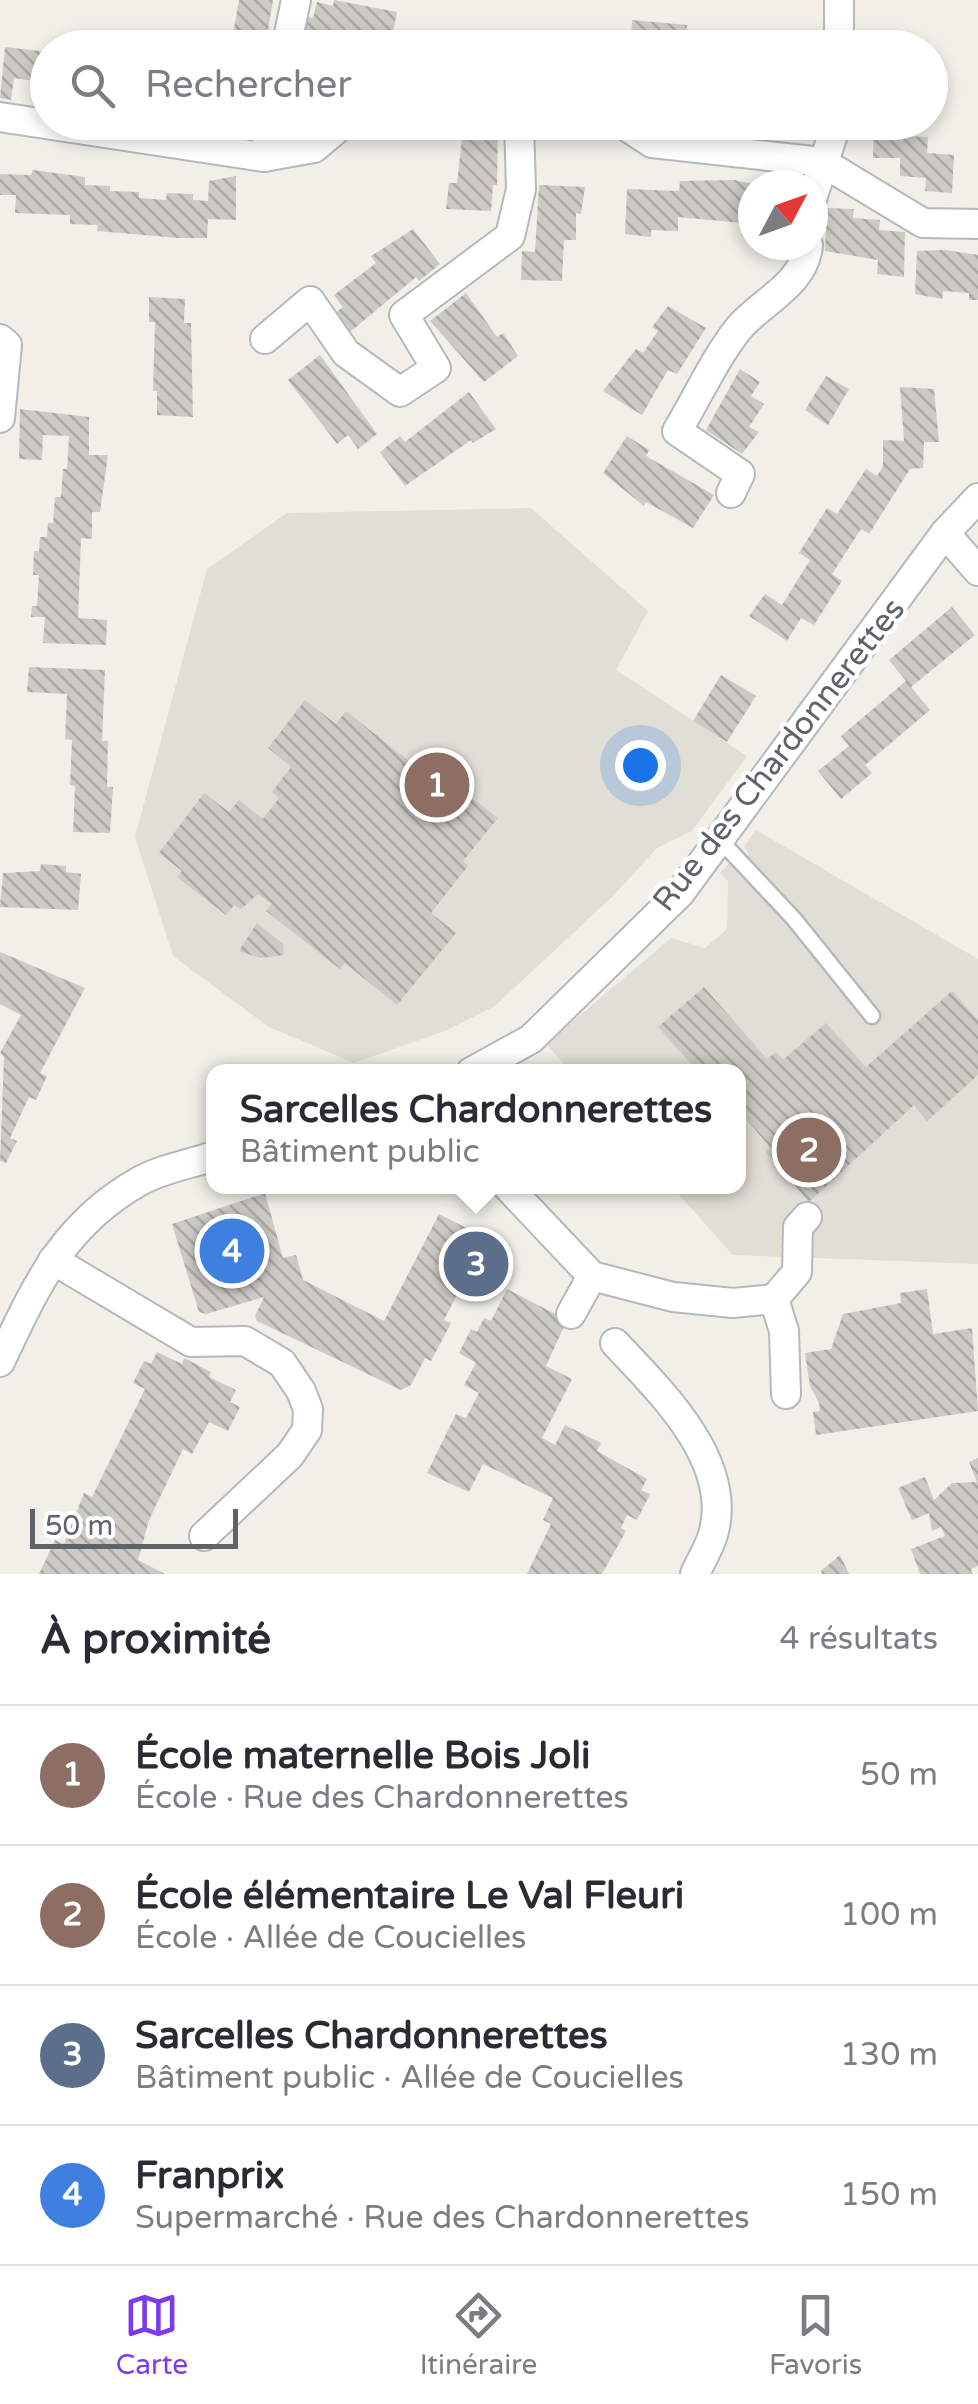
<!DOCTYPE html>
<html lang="fr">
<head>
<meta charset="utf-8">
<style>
  body { margin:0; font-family:"Varela Round",sans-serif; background:#f2f2f3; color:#2b2b33 }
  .compass { position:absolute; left:738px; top:170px; width:90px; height:90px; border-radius:50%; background:#fff; box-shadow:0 5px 15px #0003; rotate:49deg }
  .scale { position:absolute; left:30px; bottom:25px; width:208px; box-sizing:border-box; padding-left:10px; border:5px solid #5f6368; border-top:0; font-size:28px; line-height:35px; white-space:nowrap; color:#5f6368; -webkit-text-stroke:8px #fff; paint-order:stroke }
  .you { position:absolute; left:640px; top:765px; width:35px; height:35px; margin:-25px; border:8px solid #fff; border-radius:50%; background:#1a73e8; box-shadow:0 0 0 15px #1a73e833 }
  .badge { display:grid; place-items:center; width:65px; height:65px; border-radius:50%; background:#7c3aed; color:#fff; font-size:32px; font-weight:700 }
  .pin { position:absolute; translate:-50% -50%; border:5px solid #fff; box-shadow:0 2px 10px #0006 }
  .popup { position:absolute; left:206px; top:1064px; width:540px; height:130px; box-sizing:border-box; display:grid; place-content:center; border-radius:20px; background:#fff; filter:drop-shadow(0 2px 8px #0005); font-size:32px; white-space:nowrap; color:#7c7c81 }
  .popup b { font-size:38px; color:#2b2b33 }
  .popup::after { content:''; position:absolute; left:50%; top:100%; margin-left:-20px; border:20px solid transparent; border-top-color:#fff }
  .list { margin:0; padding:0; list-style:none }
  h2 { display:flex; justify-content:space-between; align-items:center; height:130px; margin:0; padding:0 40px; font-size:42px }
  h2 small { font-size:32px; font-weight:400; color:#7c7c81 }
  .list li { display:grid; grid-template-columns:65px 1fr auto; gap:30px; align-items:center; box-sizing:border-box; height:140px; padding:0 40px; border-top:2px solid #e1e1e2 }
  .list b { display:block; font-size:38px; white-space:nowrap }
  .list p { margin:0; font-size:32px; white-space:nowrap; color:#7c7c81 }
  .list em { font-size:32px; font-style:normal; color:#7c7c81 }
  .icon { flex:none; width:55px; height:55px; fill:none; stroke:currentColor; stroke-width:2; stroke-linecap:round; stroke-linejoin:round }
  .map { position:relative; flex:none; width:978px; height:1574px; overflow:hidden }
  .search { position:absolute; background:#fff; box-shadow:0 5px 15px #0003; left:30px; right:30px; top:30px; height:110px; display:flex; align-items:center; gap:25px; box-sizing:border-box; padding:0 35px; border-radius:55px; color:#7c7c81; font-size:38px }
  .sheet { height:690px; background:#fff }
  nav { display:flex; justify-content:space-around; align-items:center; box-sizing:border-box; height:140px; border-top:2px solid #e1e1e2; background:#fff; font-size:28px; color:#7c7c81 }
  nav a { display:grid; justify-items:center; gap:5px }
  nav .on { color:#7c3aed }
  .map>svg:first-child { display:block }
  .education { fill:#e1ded6 }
  .building { fill:url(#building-back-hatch) }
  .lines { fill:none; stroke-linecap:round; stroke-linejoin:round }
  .service-casing { stroke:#b5b8bc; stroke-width:19 }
  .minor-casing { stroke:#b5b8bc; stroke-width:32 }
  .service { stroke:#fff; stroke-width:14 }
  .minor { stroke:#fff; stroke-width:28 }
  .labels { text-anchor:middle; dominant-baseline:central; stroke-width:9; stroke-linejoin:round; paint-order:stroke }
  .street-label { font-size:32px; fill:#5f6368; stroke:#fff }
</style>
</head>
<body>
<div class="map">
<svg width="978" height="1574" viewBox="0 0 978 1574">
  <defs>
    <pattern id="building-back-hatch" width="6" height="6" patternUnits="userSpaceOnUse" patternTransform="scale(2.5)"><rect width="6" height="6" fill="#cccac5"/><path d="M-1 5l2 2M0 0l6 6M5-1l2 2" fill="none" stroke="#a9a8a4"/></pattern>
  </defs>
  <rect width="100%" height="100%" fill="#f1efe8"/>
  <!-- education -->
  <g class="education">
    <path d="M531 508 648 611 616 670 747 756 692 831 657 848 614 895 495 1006 445 1031 354 1063 269 1027 173 956 135 837 207 569 287 513Z"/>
    <path d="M756 830 978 959V1264L733 1255 672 1187 738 1186V1072L570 1071 546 1044 671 938 705 948 727 929 728 881 720 873 729 863 734 868 749 855 744 846Z"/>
  </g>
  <!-- building -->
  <g class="building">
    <path d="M239 0H273L267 37 272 38 270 48H214L215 41 231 45Z"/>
    <path d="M334 0 397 12 390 48H375L376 40 343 33 341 48H296L302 16 313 18 317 2 333 6Z"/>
    <path d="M632 20 687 25 686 48H630Z"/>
    <path d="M5 47 48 52V83L14 78 11 100 0 98Z"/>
    <path d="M874 122H901V136L928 137 927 153 954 155 952 193 925 191 926 178 900 176V158H873Z"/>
    <path d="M463 130 498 131 497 185H493L491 211 446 209 449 183H457Z"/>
    <path d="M33 170 85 177V185L110 186V191L139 192V198L166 200 167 193 193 194V200L208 201 209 181 236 176V220L208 219 207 238H178L97 231 98 225 70 224V215L15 213 16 195H0V174L31 175Z"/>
    <path d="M734 180 753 184V224L678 217V231L651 230V237L625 234 627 189 679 191 680 181Z"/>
    <path d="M539 185 585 187 581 214 576 213V240H564L562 281 521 280 522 251 535 252Z"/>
    <path d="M827 208 854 209 853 218 880 220 879 230 905 232 904 277 877 274 878 260 825 251Z"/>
    <path d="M413 229 440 264 419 281 416 277 344 337 330 317 343 307 334 295 376 263 371 256Z"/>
    <path d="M945 250 978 255V300H969V293L943 291 942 299 915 294 917 251Z"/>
    <path d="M466 293 497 337 503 333 518 356 484 382 430 321Z"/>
    <path d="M149 297 185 299 184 323H191L193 417 157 415V391H153L155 322H149Z"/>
    <path d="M668 306 706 328 677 374 668 370 642 415 603 391 636 349 643 353 658 331 652 327Z"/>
    <path d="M320 355 377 434 358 449 348 435 337 444 288 380Z"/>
    <path d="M740 369 760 382 751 396 764 404 749 427 759 432 742 454 706 430Z"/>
    <path d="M826 376 849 389 828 425 805 410Z"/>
    <path d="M900 387 934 389 939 442H924L923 468 910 469 869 534 861 529 832 574 842 581 814 625 801 618 787 641 749 616 765 594 782 605 810 560 799 553 827 508 837 514 866 469 877 476 883 466V440L904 441Z"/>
    <path d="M469 392 496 429 473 443 471 440 405 486 380 452 400 436 405 442Z"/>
    <path d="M20 409 89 417V455H108L100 512H92V539L81 538 78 618 107 620 106 645 43 643 45 617H31L32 606H37L39 575H33L34 551H39L40 537H47L48 523H53L55 497H61L63 469H67L69 436 43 435 42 460 19 459Z"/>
    <path d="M627 436 649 450 646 456 714 495 693 528 646 502 644 506 603 473Z"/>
    <path d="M952 607 975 635 911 687 930 710 865 765 872 773 841 799 818 771 849 746 841 736 906 681 889 660Z"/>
    <path d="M29 667 105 670 102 741H108L107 787H113L110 833 73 832 75 786 70 785 72 740 65 739 67 694 27 692Z"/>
    <path d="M721 675 756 696 727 742 693 721Z"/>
    <path d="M305 700 336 724 346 711 440 786 446 778 498 818 463 861 468 866 431 913 456 933 397 1005 345 963 340 969 266 911 272 904 258 894 241 909 234 905 226 915 177 877 182 871 159 853 204 793 229 812 239 800 263 819 279 798 272 792 291 767 268 748Z"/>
    <path d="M41 864 66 866V872L81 874 78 910 0 907 3 873 40 871Z"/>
    <path d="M257 923 283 944 284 955 260 958 239 951Z"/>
    <path d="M0 952 85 988 40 1073 47 1076 36 1100 29 1097 10 1138 17 1141 6 1163 0 1161 4 1057 0 1053 21 1015 0 1004Z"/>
    <path d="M704 987 767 1059 776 1052 783 1060 826 1023 866 1067 952 991 978 1020V1075L927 1121 914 1105 809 1202 766 1152 771 1148 739 1111V1072H684L692 1065 658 1027Z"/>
    <path d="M265 1193 283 1258 296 1255 303 1280 384 1321 439 1214 486 1238 444 1320 451 1323 431 1361 425 1358 411 1385 401 1390 257 1321 255 1316 264 1297 206 1314 199 1312 172 1224Z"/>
    <path d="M507 1289 567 1320 546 1366 572 1379 542 1438 555 1445 565 1425 601 1443 597 1451 647 1479 641 1490 650 1494 637 1520 627 1515 621 1528 626 1531 602 1574H527L551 1524 543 1520 553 1498 483 1464 469 1492 427 1473 456 1414 466 1418 479 1393 464 1385 476 1363 459 1353 471 1329 477 1332 484 1318 491 1321Z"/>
    <path d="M927 1289 933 1334 972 1328 978 1411 816 1435 813 1412 820 1411 819 1403 810 1386 805 1353 831 1349 843 1314 901 1303 900 1293Z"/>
    <path d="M157 1352 182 1364 184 1358 211 1372 209 1377 236 1390 230 1402 240 1407 228 1431 209 1422 192 1454 183 1449 149 1520 138 1560 165 1574H39L55 1540 64 1544 84 1493 92 1497 145 1389 133 1383 144 1361 151 1364Z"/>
    <path d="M978 1458V1566L971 1569 972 1574H920L911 1549 945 1536 941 1527 932 1531 929 1513 912 1520 898 1488 925 1477 934 1500 952 1483 977 1482 969 1462Z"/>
    <path d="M840 1555 849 1574H822L821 1571Z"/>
  </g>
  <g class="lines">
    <!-- service casing -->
    <g class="service-casing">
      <path id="service" d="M720 840 794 919 872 1016"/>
    </g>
    <!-- minor casing -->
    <g class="minor-casing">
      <g id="minor">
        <path d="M839 0V48"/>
        <path d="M286 48 296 0"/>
        <path d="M0 117 264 157 314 148 345 122"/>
        <path d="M620 122 652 143 822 162 923 223 978 224"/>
        <path d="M264 157 271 122"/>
        <path d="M813 196 837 122"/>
        <path d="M0 339 7 345 0 418"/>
        <path d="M265 339 310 301 346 353 400 392 436 368 404 315 510 236 521 189 519 122"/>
        <path d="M731 493 740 474 677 431C697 398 715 358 739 328 762 301 805 284 808 245"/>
        <path d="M945 533 978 571"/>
        <path d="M471 1072 531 1039 680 893 945 533 978 498"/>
        <path d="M507 1186 592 1276 673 1297 733 1303 774 1299"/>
        <path d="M53 1260 191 1342 245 1341 282 1363 301 1391 308 1409 307 1430 290 1455 204 1536"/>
        <path d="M571 1314 592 1276"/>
        <path d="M615 1343C659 1390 732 1459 714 1531 711 1545 701 1560 695 1574"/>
        <path d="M0 1362C36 1286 63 1224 140 1181 161 1169 190 1164 214 1156"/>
        <path d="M786 1394 784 1331 774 1299 797 1272 798 1227 807 1217"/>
      </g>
    </g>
    <!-- service -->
    <use href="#service" class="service"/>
    <!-- minor -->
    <use href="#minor" class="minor"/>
  </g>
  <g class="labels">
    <!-- street labels -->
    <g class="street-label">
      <text transform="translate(779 755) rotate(-52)">Rue des Chardonnerettes</text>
    </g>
  </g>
</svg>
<svg class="compass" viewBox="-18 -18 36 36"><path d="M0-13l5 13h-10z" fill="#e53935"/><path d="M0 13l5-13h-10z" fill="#7c7c81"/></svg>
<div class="scale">50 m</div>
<div class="you"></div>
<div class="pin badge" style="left:437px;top:785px;background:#8d6e63">1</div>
<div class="pin badge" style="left:809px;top:1150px;background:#8d6e63">2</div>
<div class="pin badge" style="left:476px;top:1264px;background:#5c6f8a">3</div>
<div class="popup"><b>Sarcelles Chardonnerettes</b>Bâtiment public</div>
<div class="pin badge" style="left:232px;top:1251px;background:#3f7fe0">4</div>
<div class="search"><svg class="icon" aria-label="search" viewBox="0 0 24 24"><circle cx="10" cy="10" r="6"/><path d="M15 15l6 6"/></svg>Rechercher</div>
</div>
<section class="sheet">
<h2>À proximité<small>4 résultats</small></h2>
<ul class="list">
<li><span class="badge" style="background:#8d6e63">1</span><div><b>École maternelle Bois Joli</b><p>École · Rue des Chardonnerettes</p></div><em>50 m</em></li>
<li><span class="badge" style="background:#8d6e63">2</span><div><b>École élémentaire Le Val Fleuri</b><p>École · Allée de Coucielles</p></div><em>100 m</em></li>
<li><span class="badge" style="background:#5c6f8a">3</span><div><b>Sarcelles Chardonnerettes</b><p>Bâtiment public · Allée de Coucielles</p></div><em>130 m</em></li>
<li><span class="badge" style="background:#3f7fe0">4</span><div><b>Franprix</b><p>Supermarché · Rue des Chardonnerettes</p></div><em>150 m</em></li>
</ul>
</section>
<nav>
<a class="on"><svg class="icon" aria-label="map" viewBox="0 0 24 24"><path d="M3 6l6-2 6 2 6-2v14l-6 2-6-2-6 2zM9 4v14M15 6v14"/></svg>Carte</a>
<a><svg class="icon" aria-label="directions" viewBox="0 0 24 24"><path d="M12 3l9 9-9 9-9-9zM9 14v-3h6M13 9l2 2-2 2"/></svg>Itinéraire</a>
<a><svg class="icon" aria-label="saved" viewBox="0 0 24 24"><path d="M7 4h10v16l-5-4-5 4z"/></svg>Favoris</a>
</nav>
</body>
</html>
